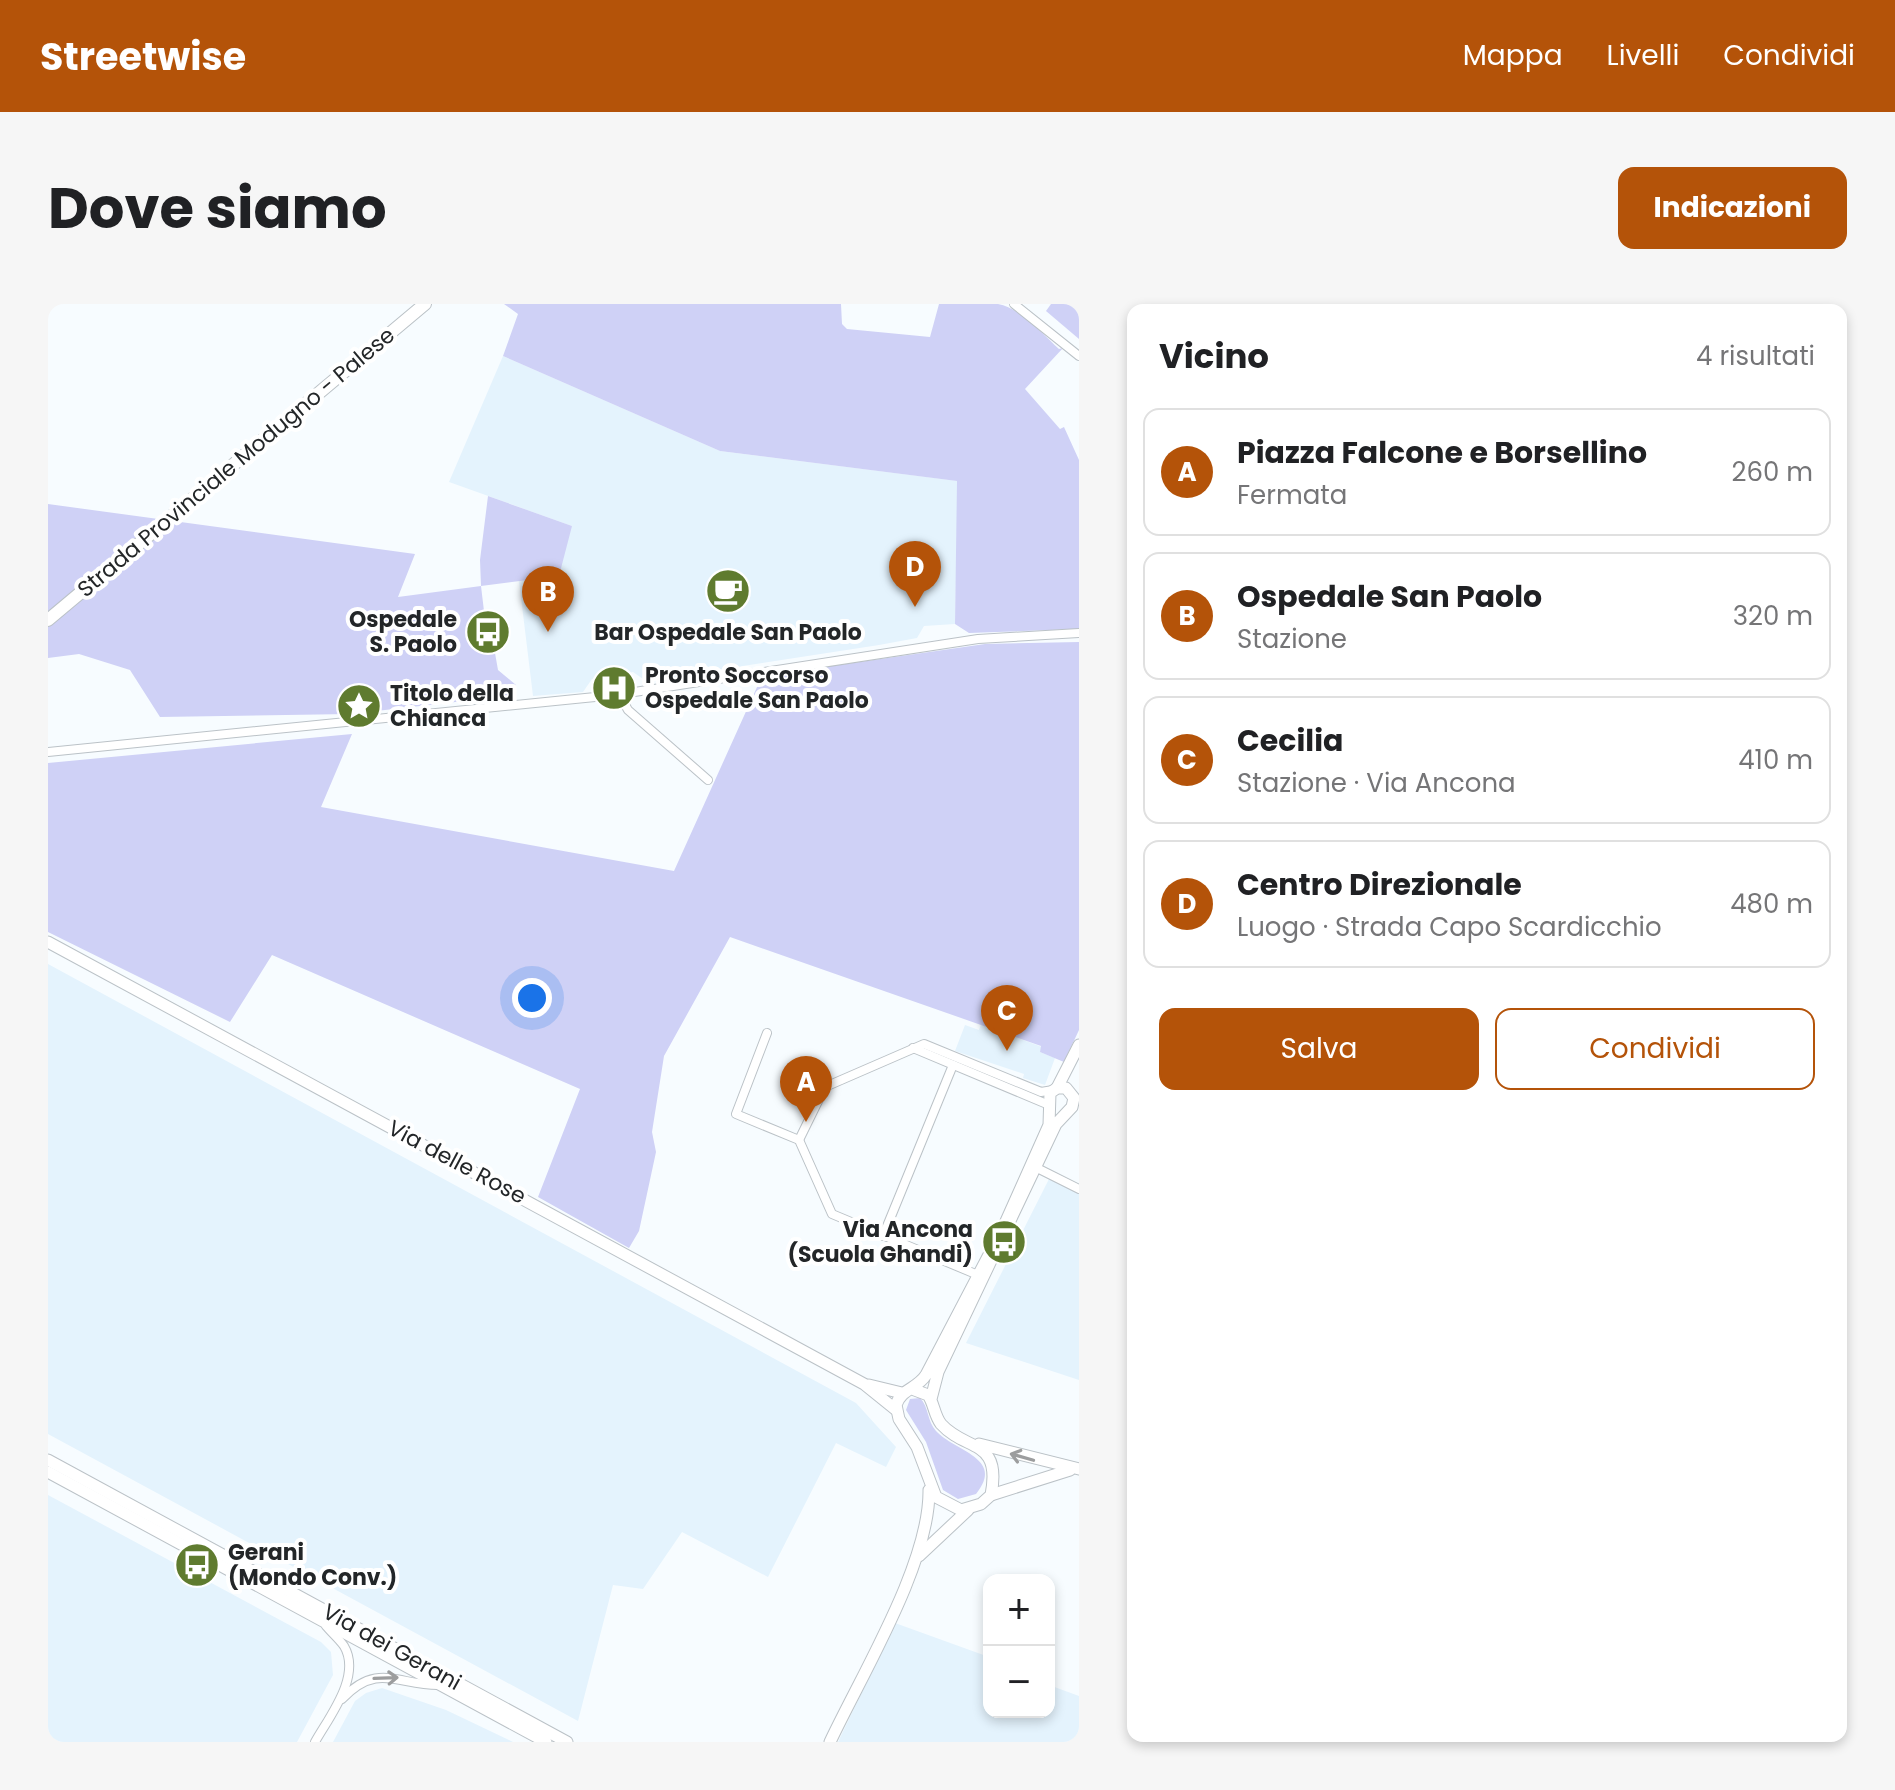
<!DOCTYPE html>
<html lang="it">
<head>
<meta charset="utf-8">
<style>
  body { margin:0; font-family:Poppins,sans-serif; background:#f6f6f6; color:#202124 }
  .controls { position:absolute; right:24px; bottom:24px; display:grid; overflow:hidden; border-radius:16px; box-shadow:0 4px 12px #0003 }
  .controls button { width:72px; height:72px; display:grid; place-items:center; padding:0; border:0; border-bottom:2px solid #e0e0e0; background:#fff; color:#202124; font:40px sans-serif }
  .you { position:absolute; left:484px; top:694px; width:28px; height:28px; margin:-20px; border:6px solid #fff; border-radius:50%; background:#1a73e8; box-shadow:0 0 0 12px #1a73e833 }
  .badge { display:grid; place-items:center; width:52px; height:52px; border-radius:50%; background:#b45309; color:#fff; font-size:26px; font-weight:700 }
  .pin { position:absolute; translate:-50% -66px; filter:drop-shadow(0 2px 4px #0008) }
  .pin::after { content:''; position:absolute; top:42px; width:28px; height:24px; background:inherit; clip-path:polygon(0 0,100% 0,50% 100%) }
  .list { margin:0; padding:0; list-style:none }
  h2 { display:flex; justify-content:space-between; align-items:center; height:104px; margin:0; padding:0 32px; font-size:34px }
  h2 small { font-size:26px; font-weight:400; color:#757577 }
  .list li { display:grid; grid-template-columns:52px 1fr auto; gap:24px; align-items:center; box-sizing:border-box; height:128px; margin:0 16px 16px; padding:0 16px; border:2px solid #e0e0e0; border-radius:16px }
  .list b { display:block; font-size:30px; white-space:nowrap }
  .list p { margin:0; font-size:26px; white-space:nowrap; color:#757577 }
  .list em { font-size:26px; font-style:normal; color:#757577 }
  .actions { display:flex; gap:16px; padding:24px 32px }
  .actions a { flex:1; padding:18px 0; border:2px solid #b45309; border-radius:16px; text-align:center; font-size:28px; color:#b45309 }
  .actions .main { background:#b45309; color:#fff }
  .map { position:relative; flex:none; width:1031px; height:1438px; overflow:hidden; border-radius:16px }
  header { display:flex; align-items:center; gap:48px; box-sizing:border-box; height:112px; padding:0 40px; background:#b45309; color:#fff }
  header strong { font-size:38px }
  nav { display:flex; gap:44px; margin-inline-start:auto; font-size:28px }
  .intro { display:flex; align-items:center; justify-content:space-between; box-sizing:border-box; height:192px; padding:0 48px }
  h1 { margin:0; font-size:56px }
  .button { padding:20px 36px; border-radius:16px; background:#b45309; color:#fff; font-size:28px; font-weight:700 }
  main { display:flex; gap:48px; padding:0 48px }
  aside { flex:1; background:#fff; border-radius:16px; box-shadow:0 4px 12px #0003 }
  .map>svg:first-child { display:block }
  .built { fill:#e4f3fd }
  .green { fill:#cfd1f6 }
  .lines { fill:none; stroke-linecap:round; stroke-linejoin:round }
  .minor-casing { stroke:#bbc2c7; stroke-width:10 }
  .tertiary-casing { stroke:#bbc2c7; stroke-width:13 }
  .secondary-casing { stroke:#bbc2c7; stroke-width:14 }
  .minor { stroke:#fff; stroke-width:8 }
  .tertiary { stroke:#fff; stroke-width:11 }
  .secondary { stroke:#fff; stroke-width:12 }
  .oneway { stroke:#9c9d9e }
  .labels { text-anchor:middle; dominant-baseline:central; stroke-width:8; stroke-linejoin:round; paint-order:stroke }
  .street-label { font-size:22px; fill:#232628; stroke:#fff }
  .poi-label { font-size:22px; font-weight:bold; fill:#232628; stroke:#fff; text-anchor:start }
</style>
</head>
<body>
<header>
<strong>Streetwise</strong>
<nav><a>Mappa</a><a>Livelli</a><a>Condividi</a></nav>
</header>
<div class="intro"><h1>Dove siamo</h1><a class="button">Indicazioni</a></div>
<main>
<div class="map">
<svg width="1031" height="1438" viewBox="0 0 1031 1438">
  <rect width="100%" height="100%" fill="#f7fcff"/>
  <!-- built -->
  <g class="built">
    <path d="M455 52 672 147 910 177 907 320 876 322 869 334 831 341 598 377 585 368 544 375 535 388 485 392 471 277 524 222 401 178Z"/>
    <path d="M0 660 808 1099 848 1143 838 1163 788 1139 720 1273 634 1228 595 1285 565 1281 530 1417 0 1130Z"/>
    <path d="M933 720 994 743 992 748 1007 754 997 781 975 774 976 770 907 747 917 721 931 726Z"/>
    <path d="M1001 875 1031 890V1076L918 1039Z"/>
    <path d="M0 1191 273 1338 283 1348 285 1371 249 1438H0Z"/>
    <path d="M847 1319 941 1353V1408H1001V1381L1031 1392V1438H790Z"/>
    <path d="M334 1384 398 1406 465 1438H285L307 1397 318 1389Z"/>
  </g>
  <!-- green -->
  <g class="green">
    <path d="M456 0H793L794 20 799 25 882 33 891 0C910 0 932 0 950 0 975 5 996 32 1011 45L1015 44 977 85 1012 125 1016 123 1031 156V325L921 329 907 320 909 177 672 147 455 52 470 10Z"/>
    <path d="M1003 0H1031V35L998 7Z"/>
    <path d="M440 192 524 222 511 272 433 282 441 349H447L450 366 468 381V391L302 410 112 413 82 366 31 350 0 354V200L367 250 350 293 433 282 432 256Z"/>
    <path d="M1031 338V726L1016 758 992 748 993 742 682 633 616 752 604 828 608 848 591 927 581 944 490 893 532 785 224 651 182 718 0 628V459L304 430 273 503 626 567 714 372 937 340Z"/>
    <path d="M872 1094C881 1103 879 1117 888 1127 906 1147 958 1154 928 1190L910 1195 895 1186 878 1138 858 1106 862 1095Z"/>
  </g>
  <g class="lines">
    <!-- minor casing -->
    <g class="minor-casing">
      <g id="minor">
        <path d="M966 0 1031 52"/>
        <path d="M571 390 580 406 660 476"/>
        <path d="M0 448 567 391 930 335 1031 329"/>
        <path d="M719 729 688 810 751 836 784 910 930 971"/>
        <path d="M865 744 1001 801"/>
        <path d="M751 836 777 783 876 740 993 788 1005 786"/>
        <path d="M989 864 1031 885"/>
        <path d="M835 932 905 761"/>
        <path d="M294 1395C330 1357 351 1382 392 1381"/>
        <path d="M267 1438C281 1413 314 1372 296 1342 291 1335 284 1329 278 1322"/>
      </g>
    </g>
    <!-- tertiary casing -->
    <g class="tertiary-casing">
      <g id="tertiary">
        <path d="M0 638 816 1080 847 1105"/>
        <path d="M1009 784 1031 741"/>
        <path d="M821 1081 854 1089"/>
        <path d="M864 1085 880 1091C886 1099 886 1111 893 1120 918 1148 954 1134 943 1191L933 1200 913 1206 888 1193 869 1143 851 1115 848 1101C853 1085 869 1085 878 1071L955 924 1001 821 1002 789 1009 784H1018L1026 794 1024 803 1008 820 890 1068 883 1095"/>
        <path d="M931 1140 1031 1165"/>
        <path d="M0 1156 519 1438"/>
        <path d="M0 1168 498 1438"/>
        <path d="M943 1191 1022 1166"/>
        <path d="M871 1252 920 1206"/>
        <path d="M782 1438C814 1370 882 1259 881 1186"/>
      </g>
    </g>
    <!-- secondary casing -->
    <g class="secondary-casing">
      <path id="secondary" d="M0 316 377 0"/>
    </g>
    <!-- minor -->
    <use href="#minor" class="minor"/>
    <!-- tertiary -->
    <use href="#tertiary" class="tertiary"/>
    <!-- secondary -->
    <use href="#secondary" class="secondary"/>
  </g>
  <!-- one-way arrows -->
  <defs><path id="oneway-shaft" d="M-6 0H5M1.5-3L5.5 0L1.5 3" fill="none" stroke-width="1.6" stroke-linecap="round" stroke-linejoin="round" transform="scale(2)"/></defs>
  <g class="oneway">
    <use href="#oneway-shaft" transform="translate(974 1153) rotate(-164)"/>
    <use href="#oneway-shaft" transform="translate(338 1374) rotate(-2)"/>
  </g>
  <!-- icons -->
  <defs>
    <g id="cafe-disc" transform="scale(2.3)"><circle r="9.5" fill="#5f7b2f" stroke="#fff"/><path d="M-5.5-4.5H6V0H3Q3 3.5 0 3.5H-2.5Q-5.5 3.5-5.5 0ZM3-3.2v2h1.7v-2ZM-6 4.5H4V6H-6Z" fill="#fff"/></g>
    <g id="bus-disc" transform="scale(2.3)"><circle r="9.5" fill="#5f7b2f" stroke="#fff"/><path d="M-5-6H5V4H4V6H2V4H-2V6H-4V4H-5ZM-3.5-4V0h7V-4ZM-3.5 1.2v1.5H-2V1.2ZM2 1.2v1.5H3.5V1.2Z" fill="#fff"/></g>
    <g id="hospital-disc" transform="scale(2.3)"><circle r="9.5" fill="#5f7b2f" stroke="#fff"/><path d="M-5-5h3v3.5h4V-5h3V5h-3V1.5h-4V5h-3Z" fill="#fff"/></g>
    <g id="sight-disc" transform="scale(2.3)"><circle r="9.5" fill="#5f7b2f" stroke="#fff"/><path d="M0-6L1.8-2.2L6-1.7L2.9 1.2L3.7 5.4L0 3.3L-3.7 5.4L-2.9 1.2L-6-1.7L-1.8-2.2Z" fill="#fff"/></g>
  </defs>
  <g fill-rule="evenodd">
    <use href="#cafe-disc" x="680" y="287"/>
    <use href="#bus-disc" x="440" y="328"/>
    <use href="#hospital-disc" x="566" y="384"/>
    <use href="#sight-disc" x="311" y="402"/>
    <use href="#bus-disc" x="956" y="938"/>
    <use href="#bus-disc" x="149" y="1261"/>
  </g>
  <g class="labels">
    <!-- street labels -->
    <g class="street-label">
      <text transform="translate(188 158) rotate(-40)">Strada Provinciale Modugno - Palese</text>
      <text transform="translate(409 858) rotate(28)">Via delle Rose</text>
      <text transform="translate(344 1343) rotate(29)">Via dei Gerani</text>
    </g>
    <!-- poi labels -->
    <g class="poi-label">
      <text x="409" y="315" text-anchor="end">Ospedale<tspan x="409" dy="25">S. Paolo</tspan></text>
      <text x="680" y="328" text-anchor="middle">Bar Ospedale San Paolo</text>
      <text x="597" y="371">Pronto Soccorso<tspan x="597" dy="25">Ospedale San Paolo</tspan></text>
      <text x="342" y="389">Titolo della<tspan x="342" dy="25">Chianca</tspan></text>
      <text x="925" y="925" text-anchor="end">Via Ancona<tspan x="925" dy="25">(Scuola Ghandi)</tspan></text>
      <text x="180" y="1248">Gerani<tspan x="180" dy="25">(Mondo Conv.)</tspan></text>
    </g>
  </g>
</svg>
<div class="controls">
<button>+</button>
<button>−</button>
</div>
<div class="you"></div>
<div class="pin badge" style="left:758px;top:818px">A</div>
<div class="pin badge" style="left:500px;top:328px">B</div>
<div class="pin badge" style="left:959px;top:747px">C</div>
<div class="pin badge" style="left:867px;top:303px">D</div>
</div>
<aside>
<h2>Vicino<small>4 risultati</small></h2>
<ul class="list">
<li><span class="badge">A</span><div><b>Piazza Falcone e Borsellino</b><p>Fermata</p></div><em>260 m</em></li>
<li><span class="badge">B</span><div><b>Ospedale San Paolo</b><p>Stazione</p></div><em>320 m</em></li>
<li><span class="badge">C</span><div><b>Cecilia</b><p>Stazione · Via Ancona</p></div><em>410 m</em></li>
<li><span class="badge">D</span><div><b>Centro Direzionale</b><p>Luogo · Strada Capo Scardicchio</p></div><em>480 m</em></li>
</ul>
<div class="actions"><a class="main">Salva</a><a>Condividi</a></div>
</aside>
</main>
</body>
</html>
